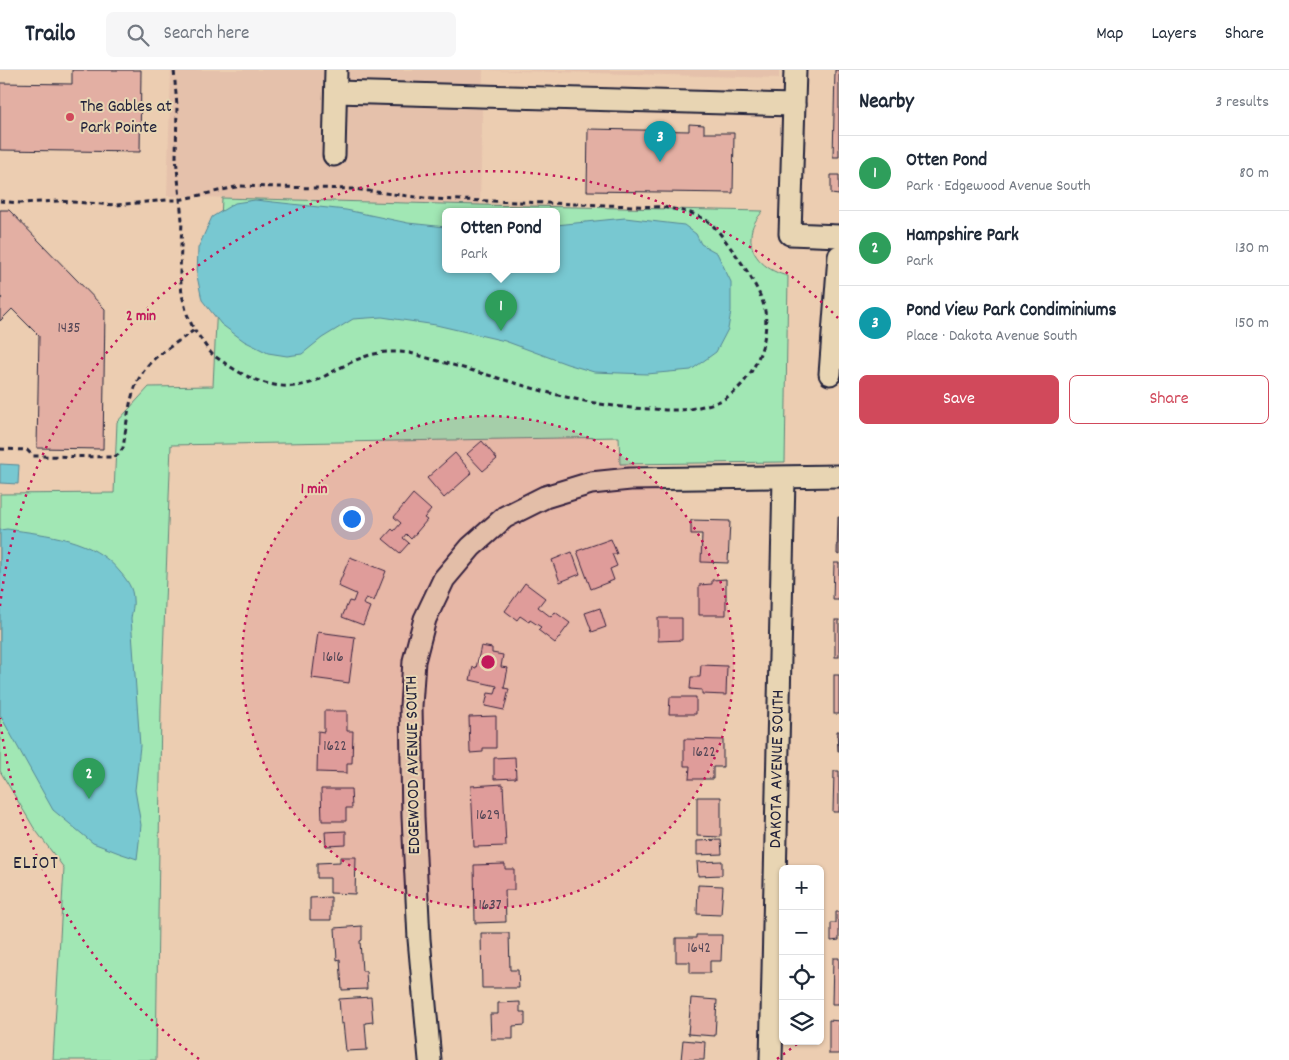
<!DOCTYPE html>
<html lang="en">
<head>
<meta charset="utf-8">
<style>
  body { margin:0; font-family:Dekko,sans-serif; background:#f6f6f7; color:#1f2937 }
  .controls { position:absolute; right:15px; bottom:15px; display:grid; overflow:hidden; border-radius:8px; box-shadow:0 1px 4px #0004 }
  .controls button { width:45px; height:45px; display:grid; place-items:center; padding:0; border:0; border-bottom:1px solid #e0e1e3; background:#fff; color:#1f2937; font:25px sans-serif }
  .you { position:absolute; left:351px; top:448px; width:18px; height:18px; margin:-12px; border:4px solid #fff; border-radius:50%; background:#1a73e8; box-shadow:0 0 0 8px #1a73e833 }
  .badge { display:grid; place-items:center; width:32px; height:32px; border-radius:50%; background:#d1495b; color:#fff; font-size:16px; font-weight:700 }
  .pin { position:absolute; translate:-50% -41px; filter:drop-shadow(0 1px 2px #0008) }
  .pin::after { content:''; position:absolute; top:26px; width:18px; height:15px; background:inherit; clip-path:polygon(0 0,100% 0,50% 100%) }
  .popup { position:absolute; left:442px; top:138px; width:118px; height:65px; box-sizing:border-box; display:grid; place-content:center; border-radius:8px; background:#fff; filter:drop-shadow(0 1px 4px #0005); font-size:16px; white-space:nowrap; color:#747a83 }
  .popup b { font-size:19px; color:#1f2937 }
  .popup::after { content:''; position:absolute; left:50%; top:100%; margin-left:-10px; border:10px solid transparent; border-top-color:#fff }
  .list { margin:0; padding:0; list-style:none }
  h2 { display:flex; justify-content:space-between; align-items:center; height:65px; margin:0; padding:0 20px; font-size:21px }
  h2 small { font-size:16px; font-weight:400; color:#747a83 }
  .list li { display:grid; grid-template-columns:32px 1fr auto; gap:15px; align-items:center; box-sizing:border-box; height:75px; padding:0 20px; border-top:1px solid #e0e1e3 }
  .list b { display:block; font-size:19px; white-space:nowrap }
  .list p { margin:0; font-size:16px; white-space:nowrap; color:#747a83 }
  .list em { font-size:16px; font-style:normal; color:#747a83 }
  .actions { display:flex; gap:10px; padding:15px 20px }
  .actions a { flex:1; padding:11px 0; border:1px solid #d1495b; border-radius:8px; text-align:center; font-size:18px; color:#d1495b }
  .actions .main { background:#d1495b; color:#fff }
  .icon { flex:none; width:28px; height:28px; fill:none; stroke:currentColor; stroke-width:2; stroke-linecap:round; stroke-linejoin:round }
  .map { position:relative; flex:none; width:839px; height:990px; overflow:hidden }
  header { display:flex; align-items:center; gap:30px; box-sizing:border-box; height:70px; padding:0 25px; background:#fff; border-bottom:1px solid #e0e1e3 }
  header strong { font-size:24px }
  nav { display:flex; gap:28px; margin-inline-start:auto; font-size:18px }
  .search { width:350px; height:45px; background:#f6f6f7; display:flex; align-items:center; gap:12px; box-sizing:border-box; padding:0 18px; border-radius:8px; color:#747a83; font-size:19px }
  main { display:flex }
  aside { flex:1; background:#fff }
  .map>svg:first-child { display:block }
  .built { fill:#e5c1ab }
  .green { fill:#a1e7b4; stroke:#628478; fill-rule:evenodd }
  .water { fill:#78c8d1; stroke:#568695 }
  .building { fill:#e3afa3; stroke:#22223b }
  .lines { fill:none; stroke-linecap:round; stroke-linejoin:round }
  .minor-casing { stroke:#22223b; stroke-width:25 }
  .path { stroke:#22223b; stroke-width:3; stroke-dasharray:5 4; stroke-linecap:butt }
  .minor { stroke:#e8d5b3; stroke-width:21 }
  .ring { fill:none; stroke:#c2185b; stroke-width:2.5; stroke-dasharray:2.5 5 }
  .poi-dot { fill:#d1495b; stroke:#e8d5b3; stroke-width:2 }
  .labels { text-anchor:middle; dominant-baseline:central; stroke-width:4; stroke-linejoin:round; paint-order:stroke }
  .number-label { font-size:15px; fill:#524555 }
  .poi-label { font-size:18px; fill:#22223b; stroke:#e8d5b3; text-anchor:start }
  .street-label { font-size:18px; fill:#22223b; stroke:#e8d5b3 }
  .neighbourhood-label { font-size:19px; letter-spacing:1px; fill:#22223b; stroke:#e8d5b3 }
  .centre { fill:#c2185b; stroke:#e8d5b3; stroke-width:2.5 }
  .ring-label { font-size:15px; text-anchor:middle; font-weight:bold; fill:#c2185b; stroke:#e8d5b3; stroke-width:4; stroke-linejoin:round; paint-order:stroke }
</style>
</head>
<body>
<header>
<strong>Trailo</strong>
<div class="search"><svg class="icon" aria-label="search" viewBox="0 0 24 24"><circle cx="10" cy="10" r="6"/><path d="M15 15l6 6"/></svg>Search here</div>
<nav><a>Map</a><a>Layers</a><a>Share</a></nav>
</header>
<main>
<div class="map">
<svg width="839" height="990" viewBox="0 0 839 990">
  <rect width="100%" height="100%" fill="#eccdb1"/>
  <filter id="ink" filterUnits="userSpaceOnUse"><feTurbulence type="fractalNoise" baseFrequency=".02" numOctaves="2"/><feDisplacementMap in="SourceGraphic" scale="10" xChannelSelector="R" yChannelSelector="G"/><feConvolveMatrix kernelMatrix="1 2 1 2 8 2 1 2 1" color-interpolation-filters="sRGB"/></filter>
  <g filter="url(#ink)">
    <!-- built -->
    <g class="built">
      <path d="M171 0H483L480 135 167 126Z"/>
      <path d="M485 0H779V8Z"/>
    </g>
    <!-- green -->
    <path class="green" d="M222 128 480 135 763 141C757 148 751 156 751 166 749 187 769 202 788 206L785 392 620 394 619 367 171 375 161 638 156 990H53L64 798 34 758 0 701V424L114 423 117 352 149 317 213 316ZM446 142H556V200H446Z"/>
    <!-- water -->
    <g class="water">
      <path d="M255 130 346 140 408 153 446 157V200H556V155L625 148 684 155 696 164 701 174 717 183 731 212V241L728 259 716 282 691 300 647 304 594 302 567 294 505 271 436 255 382 247 353 249 322 268 302 284 287 286 268 283 244 271 221 254 202 230 197 206 198 178 212 147 235 133Z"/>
      <path d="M0 394 19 395 18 414 0 413Z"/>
      <path d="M7 459C47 465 93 468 120 502 127 510 133 518 133 529 134 535 132 542 131 548L140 676 135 720 141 755 137 789 119 783 93 773 53 740 0 645V460Z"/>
    </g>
    <!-- building -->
    <g class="building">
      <path d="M72 0H141L140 82 0 80V13L72 14Z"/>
      <path d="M835 0H839V87H833Z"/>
      <path d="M689 54 704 55V63H734L733 123 587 121 588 59 689 61Z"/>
      <path d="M831 105H839V125L831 124Z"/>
      <path d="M0 140H9L105 239 103 379 37 378 39 266 12 239 0 251V230L2 228 0 226Z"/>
      <path d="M482 371 497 389 483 401 467 384Z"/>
      <path d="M455 383 472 403 444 428 427 408Z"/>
      <path d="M413 424 431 440 424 448 427 450 411 469 406 464 403 468 409 473 400 483 383 469 392 459 394 461 401 453 394 447Z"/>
      <path d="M838 447H839V485L837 484Z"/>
      <path d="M691 450 730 451 728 493 701 492 702 464H691Z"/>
      <path d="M611 469 617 484H612L617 496 610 499 614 510 591 519 577 481Z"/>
      <path d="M572 482 580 504 560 512 552 490Z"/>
      <path d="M350 487 386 501 374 531 366 528 363 534 370 537 363 555 342 547 349 531 353 532 356 524 338 516Z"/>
      <path d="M834 493H839V530H833Z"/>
      <path d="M726 509V545H699V515L712 514V510Z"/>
      <path d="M525 513 545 528 538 537 551 547 555 542 570 553 555 573 538 560 541 557 530 550 529 552 520 546 517 550 505 541Z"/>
      <path d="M600 538 606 557 592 562 585 543Z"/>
      <path d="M658 548H682V570L658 571Z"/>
      <rect x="835" y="550" width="4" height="37"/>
      <path d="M318 562 355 567 349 613 312 608Z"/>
      <path d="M481 576 492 578V583L503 585 501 597 508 598 504 618 509 619 504 640 485 636 488 623 495 624 497 616 470 610 473 597 476 598Z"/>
      <path d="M701 595 727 596 726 625 702 624V620L690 619 691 607H700Z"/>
      <rect x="834" y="605" width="5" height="39"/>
      <path d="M670 627H696V644H669Z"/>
      <path d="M324 641H347V661H353L352 693H347V703L317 702 318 661 324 662Z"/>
      <path d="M496 646V678H483V682L470 683 469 647Z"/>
      <path d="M837 661H839V681H838Z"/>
      <path d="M684 669 723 670V697H713V709H689L690 696H684Z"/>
      <path d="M515 687 516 708 494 709V688Z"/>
      <path d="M834 701H839V742H833Z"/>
      <path d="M503 714 506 776 474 777 471 716Z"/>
      <path d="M321 719H351L352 738H346V751H322Z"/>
      <path d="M697 727H721V767L697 766Z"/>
      <path d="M346 761V775L326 776 325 762Z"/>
      <path d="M721 770 722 784 697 785V771Z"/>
      <path d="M340 787H356L355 824 330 823V808H317V793L340 792Z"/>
      <path d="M722 791V805L698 806 697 792Z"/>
      <path d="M505 794V799H514V820H505L506 852 475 853 474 795Z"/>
      <path d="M698 815 723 816 721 845 697 844Z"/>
      <path d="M331 827V850H310V828Z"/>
      <path d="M836 842H839V870L831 871V853H836Z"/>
      <path d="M362 856V870L360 871 362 901H366L367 919 342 920 340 889 337 890 335 858Z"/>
      <path d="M481 863H509L510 900H518L519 918H482Z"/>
      <path d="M696 865H722L721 891H710V903H690V892H676V868H696Z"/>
      <path d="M833 888H839V934H832Z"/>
      <path d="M371 927 373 952 365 953 367 980 346 981 343 953 341 954 339 929Z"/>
      <path d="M691 928 717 930 715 966 688 964Z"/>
      <path d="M520 932V942H525V955L513 956V969H491L490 944H498V933Z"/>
      <path d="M829 950 839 951V984H829Z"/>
      <path d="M683 970 705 972 704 990H681Z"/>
    </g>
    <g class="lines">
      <!-- minor casing -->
      <g class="minor-casing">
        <g id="minor">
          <path d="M795 0 790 164 839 166"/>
          <path d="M336 22 794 35"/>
          <path d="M334 85 336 0"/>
          <path d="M830 304 839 186"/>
          <path d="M430 990 419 869 413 747 411 636 414 591 425 549 444 509 471 477 505 447 545 427 591 413 630 409 839 406"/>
          <path d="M771 990 784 408"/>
        </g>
      </g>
      <!-- path -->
      <g class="path">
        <path d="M0 131 20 133 58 131 116 135 167 130H179L240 116 353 119 432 129 663 137C678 140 693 142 706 150 716 156 726 172 733 181 744 195 763 225 765 241 770 273 752 313 724 329 716 333 704 336 695 338 681 341 667 340 653 339 602 338 554 325 505 310 474 301 442 292 410 283 378 279 362 286 334 301 327 305 320 309 313 312 282 323 251 311 226 294 222 291 217 288 213 285 206 278 201 268 194 260"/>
        <path d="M0 379 27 380 33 386 114 387 119 384 123 378C128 347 129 312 153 290 165 279 181 270 194 260L187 244 182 225 180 203 182 150 176 87 177 36 174 0"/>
      </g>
      <!-- minor -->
      <use href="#minor" class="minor"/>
    </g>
  </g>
  <!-- distance rings -->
  <circle cx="488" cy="592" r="246" fill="#c2185b" fill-opacity=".12"/>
  <g class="ring">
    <circle cx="488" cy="592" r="246"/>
    <path d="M797 974A491 491 0 0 1 777 989M199 989A491 491 0 0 1 0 648M0 536A491 491 0 0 1 838 248"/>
  </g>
  <!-- markers -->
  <circle class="poi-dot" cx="70" cy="47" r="5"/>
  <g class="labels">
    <!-- number labels -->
    <g class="number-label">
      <text x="69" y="259">1435</text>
      <text x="333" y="588">1616</text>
      <text x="335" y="677">1622</text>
      <text x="704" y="683">1622</text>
      <text x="488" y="746">1629</text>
      <text x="490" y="836">1637</text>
      <text x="699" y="879">1642</text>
    </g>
    <!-- poi labels -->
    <g class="poi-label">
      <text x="80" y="37">The Gables at<tspan x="80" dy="21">Park Pointe</tspan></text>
    </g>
    <!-- street labels -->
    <g class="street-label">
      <text transform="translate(414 695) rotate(-91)">EDGEWOOD AVENUE SOUTH</text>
      <text transform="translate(778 699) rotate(-89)">DAKOTA AVENUE SOUTH</text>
    </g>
    <!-- neighbourhood labels -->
    <g class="neighbourhood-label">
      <text x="36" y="794">ELIOT</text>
    </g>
  </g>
  <circle cx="488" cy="592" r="8" class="centre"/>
  <g class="ring-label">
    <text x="141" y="250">2 min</text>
    <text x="314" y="423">1 min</text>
  </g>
</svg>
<div class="controls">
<button>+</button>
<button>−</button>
<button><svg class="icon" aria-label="locate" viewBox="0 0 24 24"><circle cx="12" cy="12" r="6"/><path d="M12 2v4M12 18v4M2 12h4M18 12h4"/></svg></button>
<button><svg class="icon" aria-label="layers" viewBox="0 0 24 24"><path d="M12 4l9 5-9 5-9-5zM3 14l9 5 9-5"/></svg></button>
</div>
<div class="you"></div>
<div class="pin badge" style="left:501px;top:261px;background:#2e9e5b">1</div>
<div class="popup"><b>Otten Pond</b>Park</div>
<div class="pin badge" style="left:89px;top:729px;background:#2e9e5b">2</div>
<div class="pin badge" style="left:660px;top:92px;background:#0f9aa8">3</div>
</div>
<aside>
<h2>Nearby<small>3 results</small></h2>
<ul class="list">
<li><span class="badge" style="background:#2e9e5b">1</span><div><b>Otten Pond</b><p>Park · Edgewood Avenue South</p></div><em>80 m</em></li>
<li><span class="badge" style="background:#2e9e5b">2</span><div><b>Hampshire Park</b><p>Park</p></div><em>130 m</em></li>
<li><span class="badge" style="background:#0f9aa8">3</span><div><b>Pond View Park Condiminiums</b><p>Place · Dakota Avenue South</p></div><em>150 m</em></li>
</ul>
<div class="actions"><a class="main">Save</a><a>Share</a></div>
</aside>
</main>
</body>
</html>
